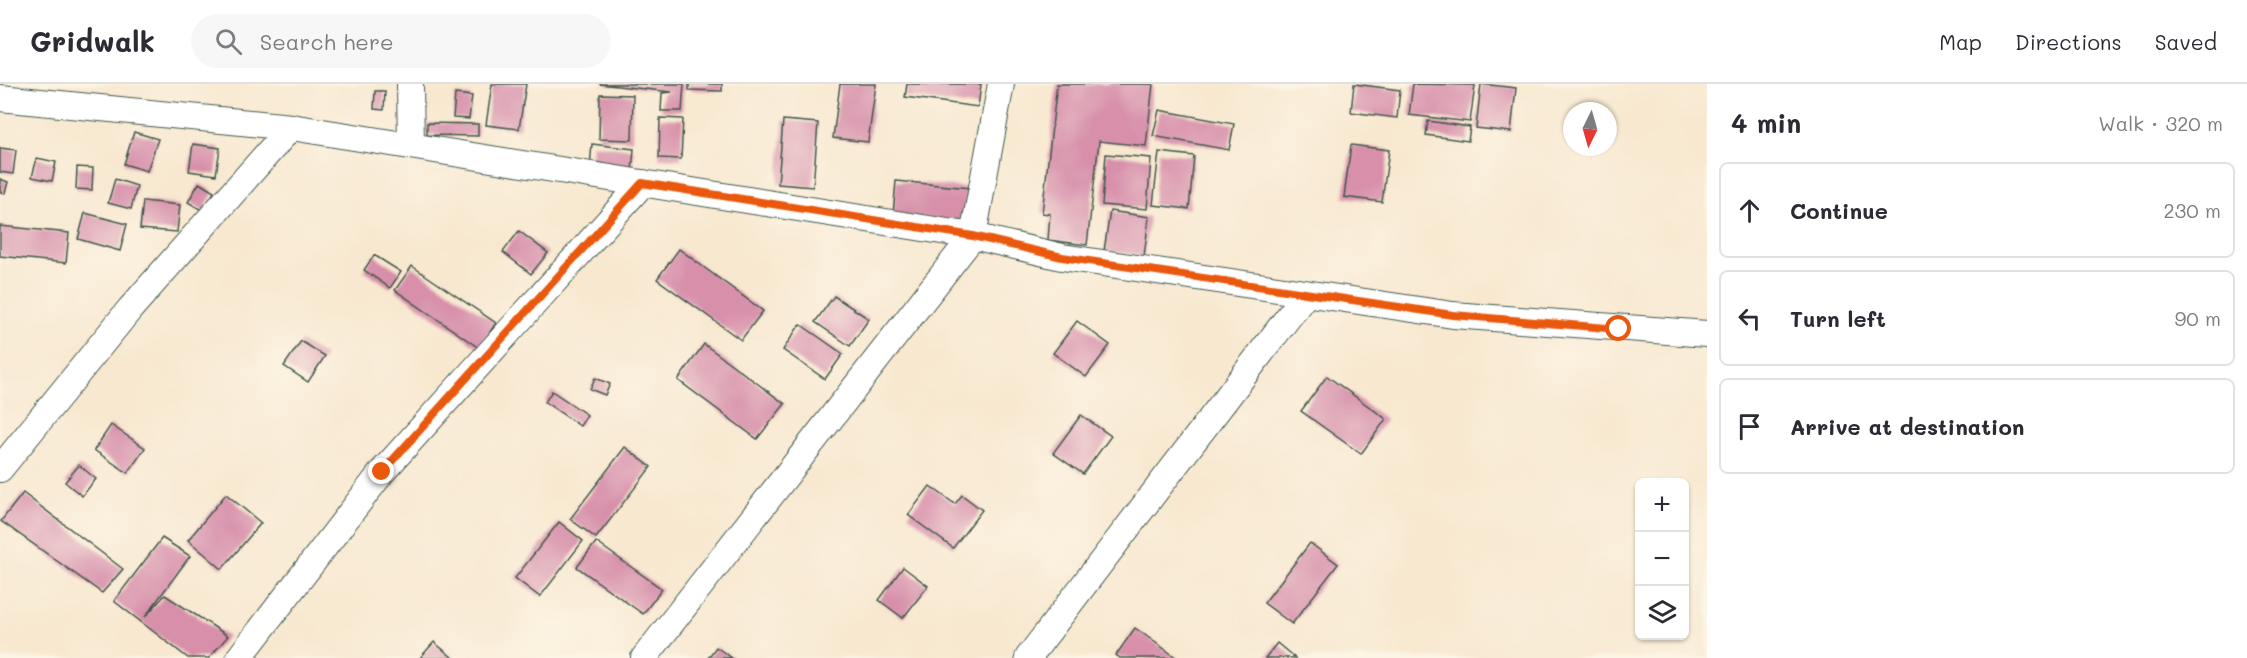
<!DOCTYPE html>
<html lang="en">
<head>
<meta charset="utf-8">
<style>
  body { margin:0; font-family:Mali,sans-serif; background:#f7f7f7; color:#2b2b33 }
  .controls { position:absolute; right:18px; bottom:18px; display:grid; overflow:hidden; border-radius:9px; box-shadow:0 2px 4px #0004 }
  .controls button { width:54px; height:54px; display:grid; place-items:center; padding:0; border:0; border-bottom:2px solid #e1e1e2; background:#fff; color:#2b2b33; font:30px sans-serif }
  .compass { position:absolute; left:1563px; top:18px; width:54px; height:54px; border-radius:50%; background:#fff; box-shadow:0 2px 4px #0004; rotate:185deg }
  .stop { position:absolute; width:18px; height:18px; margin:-14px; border:4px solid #ea580c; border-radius:50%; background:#fff }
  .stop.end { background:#ea580c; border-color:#fff; box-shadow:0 2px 6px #0008 }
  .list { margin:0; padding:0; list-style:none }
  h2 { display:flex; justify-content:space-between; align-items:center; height:78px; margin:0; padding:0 24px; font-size:26px }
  h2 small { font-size:20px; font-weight:400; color:#7c7c81 }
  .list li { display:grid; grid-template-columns:39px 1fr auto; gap:18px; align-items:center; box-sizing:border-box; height:96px; margin:0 12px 12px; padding:0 12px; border:2px solid #e1e1e2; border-radius:9px }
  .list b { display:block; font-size:22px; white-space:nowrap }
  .list em { font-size:20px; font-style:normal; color:#7c7c81 }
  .icon { flex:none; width:33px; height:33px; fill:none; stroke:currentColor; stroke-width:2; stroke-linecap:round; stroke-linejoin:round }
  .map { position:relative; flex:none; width:1707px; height:574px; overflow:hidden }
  header { display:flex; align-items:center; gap:36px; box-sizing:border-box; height:84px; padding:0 30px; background:#fff; border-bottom:2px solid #e1e1e2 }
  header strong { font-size:28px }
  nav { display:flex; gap:33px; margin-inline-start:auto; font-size:21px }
  .search { width:420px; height:54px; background:#f7f7f7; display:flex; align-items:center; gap:15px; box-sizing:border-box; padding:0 21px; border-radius:33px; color:#7c7c81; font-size:22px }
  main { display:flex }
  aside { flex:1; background:#fff }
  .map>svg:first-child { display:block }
  .building { fill:#d78faa }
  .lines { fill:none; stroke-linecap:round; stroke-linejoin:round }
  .minor-casing { stroke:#40574b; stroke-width:28 }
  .minor { stroke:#fff; stroke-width:26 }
  .route { stroke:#ea580c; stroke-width:8 }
</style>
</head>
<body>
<header>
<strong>Gridwalk</strong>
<div class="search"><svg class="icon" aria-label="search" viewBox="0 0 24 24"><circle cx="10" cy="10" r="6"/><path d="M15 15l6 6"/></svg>Search here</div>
<nav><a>Map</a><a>Directions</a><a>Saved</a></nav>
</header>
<main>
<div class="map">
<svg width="1707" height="574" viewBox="0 0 1707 574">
  <rect width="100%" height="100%" fill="#fcf5e5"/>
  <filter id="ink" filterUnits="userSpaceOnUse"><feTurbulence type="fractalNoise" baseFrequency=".0167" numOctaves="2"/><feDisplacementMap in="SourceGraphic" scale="12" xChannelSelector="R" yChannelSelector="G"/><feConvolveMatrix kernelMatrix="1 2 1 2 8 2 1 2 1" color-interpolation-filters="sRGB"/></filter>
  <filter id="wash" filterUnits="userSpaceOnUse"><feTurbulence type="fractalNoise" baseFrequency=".008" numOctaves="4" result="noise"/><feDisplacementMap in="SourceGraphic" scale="24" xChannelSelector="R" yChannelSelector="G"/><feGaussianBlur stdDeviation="1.35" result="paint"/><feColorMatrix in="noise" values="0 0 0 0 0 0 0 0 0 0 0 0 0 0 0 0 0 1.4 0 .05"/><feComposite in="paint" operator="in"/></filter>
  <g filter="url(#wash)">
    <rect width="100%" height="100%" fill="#f8e8d0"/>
    <g id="blocks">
      <!-- building -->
      <g class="building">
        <path d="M492 0H526L519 45 486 41Z"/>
        <path d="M599 0H684L682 27H661L662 9 672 8Z"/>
        <path d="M689 0H722V7L689 6Z"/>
        <path d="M840 0H876L868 58 833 54Z"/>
        <path d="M907 0H981L978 23 905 13Z"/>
        <path d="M1057 0H1153L1146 62 1099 57 1087 161 1048 156 1050 130 1042 129Z"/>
        <path d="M1354 0 1400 6 1397 34 1351 28Z"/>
        <path d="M1413 0 1475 1 1470 38 1409 31Z"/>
        <path d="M1481 0 1516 4 1511 48 1476 44Z"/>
        <path d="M375 7H385L384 26 374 25Z"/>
        <path d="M455 10 472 12 469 35 453 34Z"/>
        <path d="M600 10 633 11 632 56 599 55Z"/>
        <path d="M1159 26 1234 40 1229 66 1153 52Z"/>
        <path d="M660 34 683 35 681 75 659 74Z"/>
        <path d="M783 36 818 39 813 103 778 100Z"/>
        <path d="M1428 37 1470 43 1468 57 1426 51Z"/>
        <path d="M427 39 478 40V52L427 51Z"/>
        <path d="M134 48 158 55 147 87 124 80Z"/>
        <path d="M193 60 220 64 216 91 189 87Z"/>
        <path d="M592 60 634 65 632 88 590 83Z"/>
        <path d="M1351 61 1389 66 1382 118 1344 113Z"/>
        <path d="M0 64 16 66 13 90 0 88Z"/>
        <path d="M1159 68 1194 72 1189 125 1153 121Z"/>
        <path d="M1106 70 1151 74 1147 125 1102 121Z"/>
        <path d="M37 74 56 78 52 97 32 93Z"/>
        <path d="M77 83 93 84 92 106 76 105Z"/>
        <path d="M0 95 8 98 5 109 0 108Z"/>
        <path d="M115 95 137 102 131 125 108 119Z"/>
        <path d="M896 97 970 104 967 138 893 131Z"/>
        <path d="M199 99 214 108 203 127 188 118Z"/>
        <path d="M143 117 180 121 177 148 140 145Z"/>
        <path d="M1110 127 1149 133 1144 172 1104 167Z"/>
        <path d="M85 129 127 140 120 167 78 155Z"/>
        <path d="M0 142 69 149 66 179 0 172Z"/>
        <path d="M519 147 548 169 531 190 503 168Z"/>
        <path d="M679 165 763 227 741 256 657 195Z"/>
        <path d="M374 171 401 188 390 204 364 186Z"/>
        <path d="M412 182 496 239 479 264 395 206Z"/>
        <path d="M834 212 869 235 850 262 815 238Z"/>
        <path d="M1077 237 1110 261 1086 293 1053 269Z"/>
        <path d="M800 240 843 270 825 295 783 266Z"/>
        <path d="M301 257 325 272 308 298 284 282Z"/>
        <path d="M704 260 785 320 757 355 678 296Z"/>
        <path d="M1327 292 1386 335 1361 370 1301 327Z"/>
        <path d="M595 294 610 300 605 311 590 305Z"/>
        <path d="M552 307 587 331 580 342 545 318Z"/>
        <path d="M1081 331 1111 352 1083 390 1053 369Z"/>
        <path d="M111 341 145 364 128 389 94 366Z"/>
        <path d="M625 363 651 383 596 454 570 435Z"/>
        <path d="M79 381 96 395 82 412 65 398Z"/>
        <path d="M930 402 955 420 962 411 982 426 953 464 908 431Z"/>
        <path d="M23 409 123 485 102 509 1 437Z"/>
        <path d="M226 410 261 439 222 485 188 456Z"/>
        <path d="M559 438 583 457 540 513 515 494Z"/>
        <path d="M162 454 190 472 145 533 165 511 228 552 209 574H188L114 517Z"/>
        <path d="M596 458 662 505 643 530 577 483Z"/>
        <path d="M1310 459 1338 480 1292 540 1264 519Z"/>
        <path d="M903 483 928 502 903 534 879 516Z"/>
        <path d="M1135 544 1177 574H1120L1116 571Z"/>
        <path d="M434 558 453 574H420Z"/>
        <path d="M1277 559 1295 574H1265Z"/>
        <path d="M716 563 732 574H708Z"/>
      </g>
    </g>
  </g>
  <g filter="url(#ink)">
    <use href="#blocks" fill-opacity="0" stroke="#40574b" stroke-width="1.5"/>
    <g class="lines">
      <!-- minor casing -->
      <g class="minor-casing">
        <g id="minor">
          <path d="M410 0 411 62"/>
          <path d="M0 14 291 43 973 152 1062 173 1453 231 1707 250"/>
          <path d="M0 385 130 225 291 43"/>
          <path d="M239 574 382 388 643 99"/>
          <path d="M644 574 973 152 1001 0"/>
          <path d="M1028 574 1306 210"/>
        </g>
      </g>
      <!-- minor -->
      <use href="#minor" class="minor"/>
    </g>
  </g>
  <g class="lines" filter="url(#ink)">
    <!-- route -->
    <path class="route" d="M382 388 642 99 973 152 1062 173 1453 231 1619 245"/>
  </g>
</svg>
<div class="controls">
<button>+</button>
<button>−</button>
<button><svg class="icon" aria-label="layers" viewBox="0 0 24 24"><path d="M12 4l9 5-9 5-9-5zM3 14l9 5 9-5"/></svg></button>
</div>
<svg class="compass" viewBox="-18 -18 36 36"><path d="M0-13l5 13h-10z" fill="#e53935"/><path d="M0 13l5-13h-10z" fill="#7c7c81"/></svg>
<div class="stop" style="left:1619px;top:245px"></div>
<div class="stop end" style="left:382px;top:388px"></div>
</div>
<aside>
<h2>4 min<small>Walk · 320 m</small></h2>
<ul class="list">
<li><svg class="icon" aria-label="ahead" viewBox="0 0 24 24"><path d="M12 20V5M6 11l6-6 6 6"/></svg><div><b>Continue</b></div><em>230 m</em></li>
<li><svg class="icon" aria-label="left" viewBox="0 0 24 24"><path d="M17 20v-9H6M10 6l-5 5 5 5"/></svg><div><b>Turn left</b></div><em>90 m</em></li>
<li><svg class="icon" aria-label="arrive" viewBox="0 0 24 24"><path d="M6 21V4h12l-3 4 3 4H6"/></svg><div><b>Arrive at destination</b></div></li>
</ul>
</aside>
</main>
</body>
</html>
